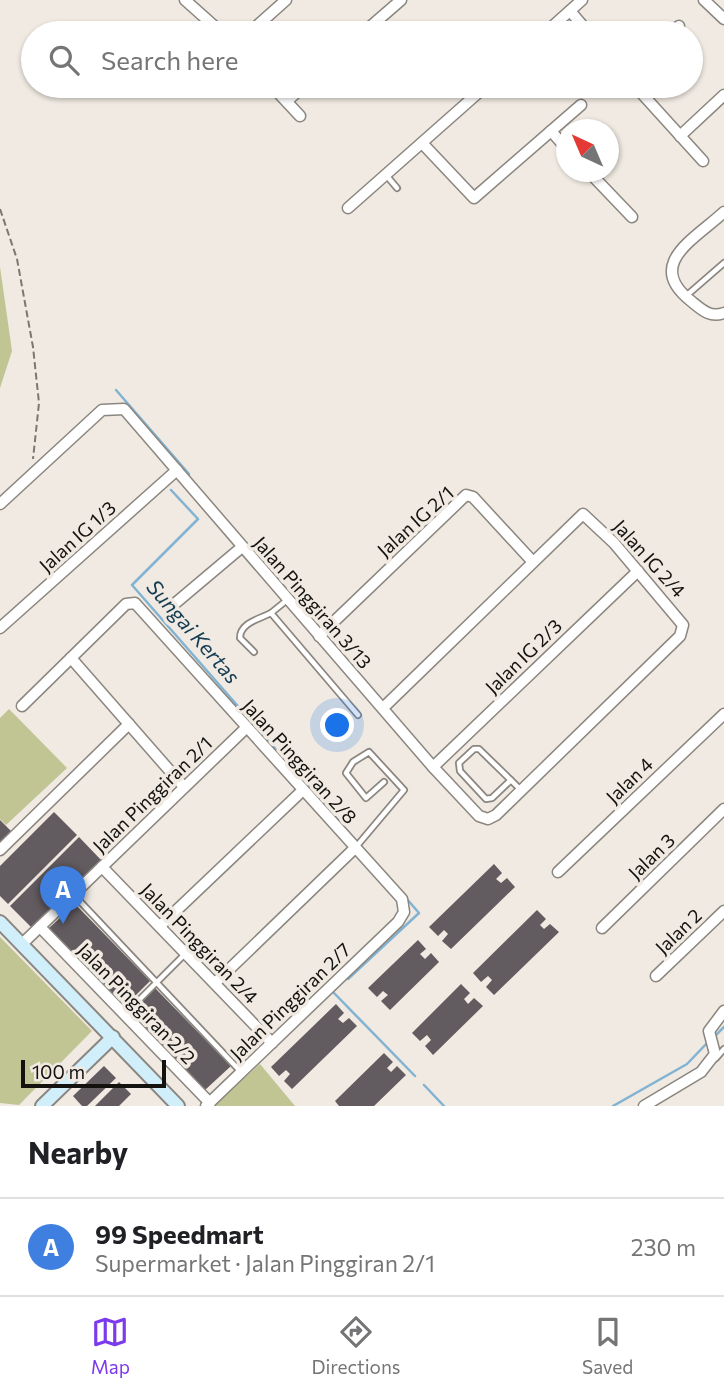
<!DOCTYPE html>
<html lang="en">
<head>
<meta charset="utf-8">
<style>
  body { margin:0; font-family:Commissioner,sans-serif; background:#f6f6f6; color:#202124 }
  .compass { position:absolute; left:556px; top:119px; width:63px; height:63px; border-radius:50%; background:#fff; box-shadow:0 2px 5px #0004; rotate:316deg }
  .scale { position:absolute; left:21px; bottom:18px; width:145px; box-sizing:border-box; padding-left:7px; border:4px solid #14120f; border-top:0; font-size:19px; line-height:24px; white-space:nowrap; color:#14120f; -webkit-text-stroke:5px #f0eae2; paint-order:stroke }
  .you { position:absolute; left:338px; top:726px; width:24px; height:24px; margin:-18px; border:5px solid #fff; border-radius:50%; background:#1a73e8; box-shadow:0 0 0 10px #1a73e833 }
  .badge { display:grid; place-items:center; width:46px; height:46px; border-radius:50%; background:#7c3aed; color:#fff; font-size:23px; font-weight:700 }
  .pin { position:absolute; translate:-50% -58px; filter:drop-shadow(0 2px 4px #0008) }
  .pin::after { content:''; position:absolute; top:37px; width:24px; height:21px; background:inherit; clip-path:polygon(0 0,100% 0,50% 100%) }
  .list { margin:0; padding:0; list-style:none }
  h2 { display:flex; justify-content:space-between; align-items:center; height:91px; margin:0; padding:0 28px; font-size:30px }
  h2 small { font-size:23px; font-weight:400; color:#757577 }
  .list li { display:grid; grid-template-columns:46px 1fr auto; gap:21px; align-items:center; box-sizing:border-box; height:98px; padding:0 28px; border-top:2px solid #e0e0e0 }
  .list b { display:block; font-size:26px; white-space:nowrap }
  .list p { margin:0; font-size:23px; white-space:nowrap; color:#757577 }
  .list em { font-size:23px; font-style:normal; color:#757577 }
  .icon { flex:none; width:38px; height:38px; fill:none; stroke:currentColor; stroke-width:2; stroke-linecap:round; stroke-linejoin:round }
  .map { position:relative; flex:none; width:724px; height:1106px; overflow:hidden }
  .search { position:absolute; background:#fff; box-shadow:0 2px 5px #0004; left:21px; right:21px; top:21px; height:77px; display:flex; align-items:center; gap:18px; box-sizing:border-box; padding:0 24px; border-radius:38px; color:#757577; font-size:26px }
  .sheet { height:189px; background:#fff }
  nav { display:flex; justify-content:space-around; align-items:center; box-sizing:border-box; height:98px; border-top:2px solid #e0e0e0; background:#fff; font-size:19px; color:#757577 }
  nav a { display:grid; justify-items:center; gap:4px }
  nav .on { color:#7c3aed }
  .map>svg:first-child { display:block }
  .green { fill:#c0c593 }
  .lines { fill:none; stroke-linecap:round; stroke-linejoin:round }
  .stream { stroke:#82b3d3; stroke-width:2.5 }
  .building { fill:#625b5f }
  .lane-casing { stroke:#8b867f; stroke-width:8 }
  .street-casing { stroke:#8b867f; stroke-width:13 }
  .secondary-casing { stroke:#8b867f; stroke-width:16 }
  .path { stroke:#7b7771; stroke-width:2; stroke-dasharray:7 3.5; stroke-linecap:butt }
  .lane { stroke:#fff; stroke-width:4.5 }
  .street { stroke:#fff; stroke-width:10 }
  .secondary { stroke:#d1effb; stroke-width:12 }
  .labels { text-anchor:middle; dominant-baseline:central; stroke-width:7; stroke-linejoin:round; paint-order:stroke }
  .street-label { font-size:19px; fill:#14120f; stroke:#f0eae2 }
  .water-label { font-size:21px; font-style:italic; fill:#133b52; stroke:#f0eae2 }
</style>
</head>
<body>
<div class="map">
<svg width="724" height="1106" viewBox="0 0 724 1106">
  <rect width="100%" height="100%" fill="#f0eae2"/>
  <!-- green -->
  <g class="green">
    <path d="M0 267 12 351 0 388Z"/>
    <path d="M9 709 67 768 6 825 0 819V718Z"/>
    <path d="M0 937 92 1031 19 1105 0 1103Z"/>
    <path d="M260 1064 295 1106H213Z"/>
  </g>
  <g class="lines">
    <!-- stream -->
    <g class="stream">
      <path d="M116 390 189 474"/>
      <path d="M171 490 198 519 132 585 292 768"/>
      <path d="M305 782 350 834"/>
      <path d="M348 979 419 913 406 898"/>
      <path d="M334 993 415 1076"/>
      <path d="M714 1037 724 1027"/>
      <path d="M424 1085 444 1106"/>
      <path d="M613 1106 687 1064 709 1041"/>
    </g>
  </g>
  <!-- building -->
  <g class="building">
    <path d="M54 812 77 835 8 904 0 896V866Z"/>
    <path d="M0 820 11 831 0 842Z"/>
    <path d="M79 837 102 861 33 929 10 906Z"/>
    <path d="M494 864 502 873 496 879 501 883 507 878 515 887 451 949 442 941 448 934 444 930 438 936 429 927Z"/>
    <path d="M75 904 150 981 125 1006 49 928Z"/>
    <path d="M537 910 546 919 540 925 544 929 550 924 559 932 494 995 486 987 492 980 488 976 481 982 473 973Z"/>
    <path d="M418 940 426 949 420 954 425 959 431 953 439 962 390 1010 381 1001 388 995 383 991 377 997 368 988Z"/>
    <path d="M461 984 470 993 464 999 468 1004 474 998 483 1006 433 1055 425 1046 431 1040 427 1035 420 1041 412 1033Z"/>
    <path d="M155 988 231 1066 205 1090 130 1013Z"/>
    <path d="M336 1004 344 1013 338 1019 343 1023 349 1018 357 1026 292 1089 284 1081 290 1074 286 1070 279 1076 271 1067Z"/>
    <path d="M384 1053 393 1062 387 1068 391 1072 397 1066 406 1075 374 1106H339L335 1101Z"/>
    <path d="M104 1066 116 1078 87 1106H82L73 1096Z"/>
    <path d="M119 1082 131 1094 119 1106H95Z"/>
  </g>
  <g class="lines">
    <!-- lane casing -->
    <g class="lane-casing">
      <g id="lane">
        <path d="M386 175 397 188"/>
        <path d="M686 296 724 263"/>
        <path d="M271 613 287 600"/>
        <path d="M254 652 240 638C240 623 259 619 271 613L358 715"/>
        <path d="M511 780 492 798 486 799 460 771 459 763 474 749H479L521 790"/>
        <path d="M356 847 404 790 369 752 353 762 346 773 366 798 384 782"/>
        <path d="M74 895 241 1072"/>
        <path d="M125 1014 186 953"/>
        <path d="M716 1058 724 1049"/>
      </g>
    </g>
    <!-- street casing -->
    <g class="street-casing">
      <g id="street">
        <path d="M185 0 222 33"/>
        <path d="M704 0 724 19"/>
        <path d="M570 11 589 33"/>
        <path d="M249 33 286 0"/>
        <path d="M363 33 401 0"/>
        <path d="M545 33 582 0"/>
        <path d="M671 33 679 26"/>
        <path d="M272 86 300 116"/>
        <path d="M635 86 703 161"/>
        <path d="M287 101 304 86"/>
        <path d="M551 131 566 148"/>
        <path d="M680 136 724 95"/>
        <path d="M422 143 474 198 581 105"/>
        <path d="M589 172 632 217"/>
        <path d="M348 208 486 86"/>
        <path d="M724 212C695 239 644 264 691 301 702 310 710 318 724 313"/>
        <path d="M0 504 102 410 124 409 433 767 479 816 488 819 496 815 680 636 683 625 614 543 583 514 383 708"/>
        <path d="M172 606 242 547"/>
        <path d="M0 628 177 470"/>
        <path d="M319 636 466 495 473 497 533 562"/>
        <path d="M71 658 184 787"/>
        <path d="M22 706 126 604 135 603 402 899 404 912 398 922 206 1106"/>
        <path d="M433 767 638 571"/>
        <path d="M0 850 129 724"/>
        <path d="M102 867 272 1043"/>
        <path d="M558 872 724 714"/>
        <path d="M160 926 303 790"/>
        <path d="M40 927 210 1103"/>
        <path d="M602 928 724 809"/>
        <path d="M22 944 246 728"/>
        <path d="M656 976 724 911"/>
        <path d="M215 983 355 848"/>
        <path d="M644 1106 701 1072 715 1054 709 1031 724 1011"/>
      </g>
    </g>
    <!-- secondary casing -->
    <g class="secondary-casing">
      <g id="secondary">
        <path d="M0 922 178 1106"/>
        <path d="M42 1106 113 1037"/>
      </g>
    </g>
    <!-- path -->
    <path class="path" d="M0 209 17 259 33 347 39 403 33 459"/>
    <!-- lane -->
    <use href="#lane" class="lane"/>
    <!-- street -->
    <use href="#street" class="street"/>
    <!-- secondary -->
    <use href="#secondary" class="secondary"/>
  </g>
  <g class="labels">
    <!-- street labels -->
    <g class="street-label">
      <text transform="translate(415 521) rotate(-42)">Jalan IG 2/1</text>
      <text transform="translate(77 536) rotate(-42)">Jalan IG 1/3</text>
      <text transform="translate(650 558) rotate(48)">Jalan IG 2/4</text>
      <text transform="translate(313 602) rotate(49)">Jalan Pinggiran 3/13</text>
      <text transform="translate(523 656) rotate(-44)">Jalan IG 2/3</text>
      <text transform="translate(300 761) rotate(48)">Jalan Pinggiran 2/8</text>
      <text transform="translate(629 780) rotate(-44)">Jalan 4</text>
      <text transform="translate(152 794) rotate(-44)">Jalan Pinggiran 2/1</text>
      <text transform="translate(651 856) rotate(-44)">Jalan 3</text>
      <text transform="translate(678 931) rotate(-44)">Jalan 2</text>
      <text transform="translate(200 943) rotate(46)">Jalan Pinggiran 2/4</text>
      <text transform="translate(290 1001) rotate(-44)">Jalan Pinggiran 2/7</text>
      <text transform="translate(137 1003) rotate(46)">Jalan Pinggiran 2/2</text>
    </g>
    <!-- water labels -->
    <g class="water-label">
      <text transform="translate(194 631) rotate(49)">Sungai Kertas</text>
    </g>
  </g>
</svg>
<svg class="compass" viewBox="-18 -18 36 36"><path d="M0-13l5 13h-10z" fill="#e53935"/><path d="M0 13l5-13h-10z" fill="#757577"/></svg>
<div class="scale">100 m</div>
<div class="you"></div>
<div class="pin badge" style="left:63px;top:924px;background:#3f7fe0">A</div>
<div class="search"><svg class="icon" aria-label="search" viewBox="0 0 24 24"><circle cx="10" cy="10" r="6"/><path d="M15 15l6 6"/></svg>Search here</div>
</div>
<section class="sheet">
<h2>Nearby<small></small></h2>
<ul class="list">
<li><span class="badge" style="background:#3f7fe0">A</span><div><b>99 Speedmart</b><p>Supermarket · Jalan Pinggiran 2/1</p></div><em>230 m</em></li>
</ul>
</section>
<nav>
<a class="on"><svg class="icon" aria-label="map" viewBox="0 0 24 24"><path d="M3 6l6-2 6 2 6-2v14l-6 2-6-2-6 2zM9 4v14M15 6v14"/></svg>Map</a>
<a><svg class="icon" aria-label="directions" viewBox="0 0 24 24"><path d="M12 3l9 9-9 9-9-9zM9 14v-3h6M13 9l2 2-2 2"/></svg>Directions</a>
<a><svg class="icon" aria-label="saved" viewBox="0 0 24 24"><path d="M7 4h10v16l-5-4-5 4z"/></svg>Saved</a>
</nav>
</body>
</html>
